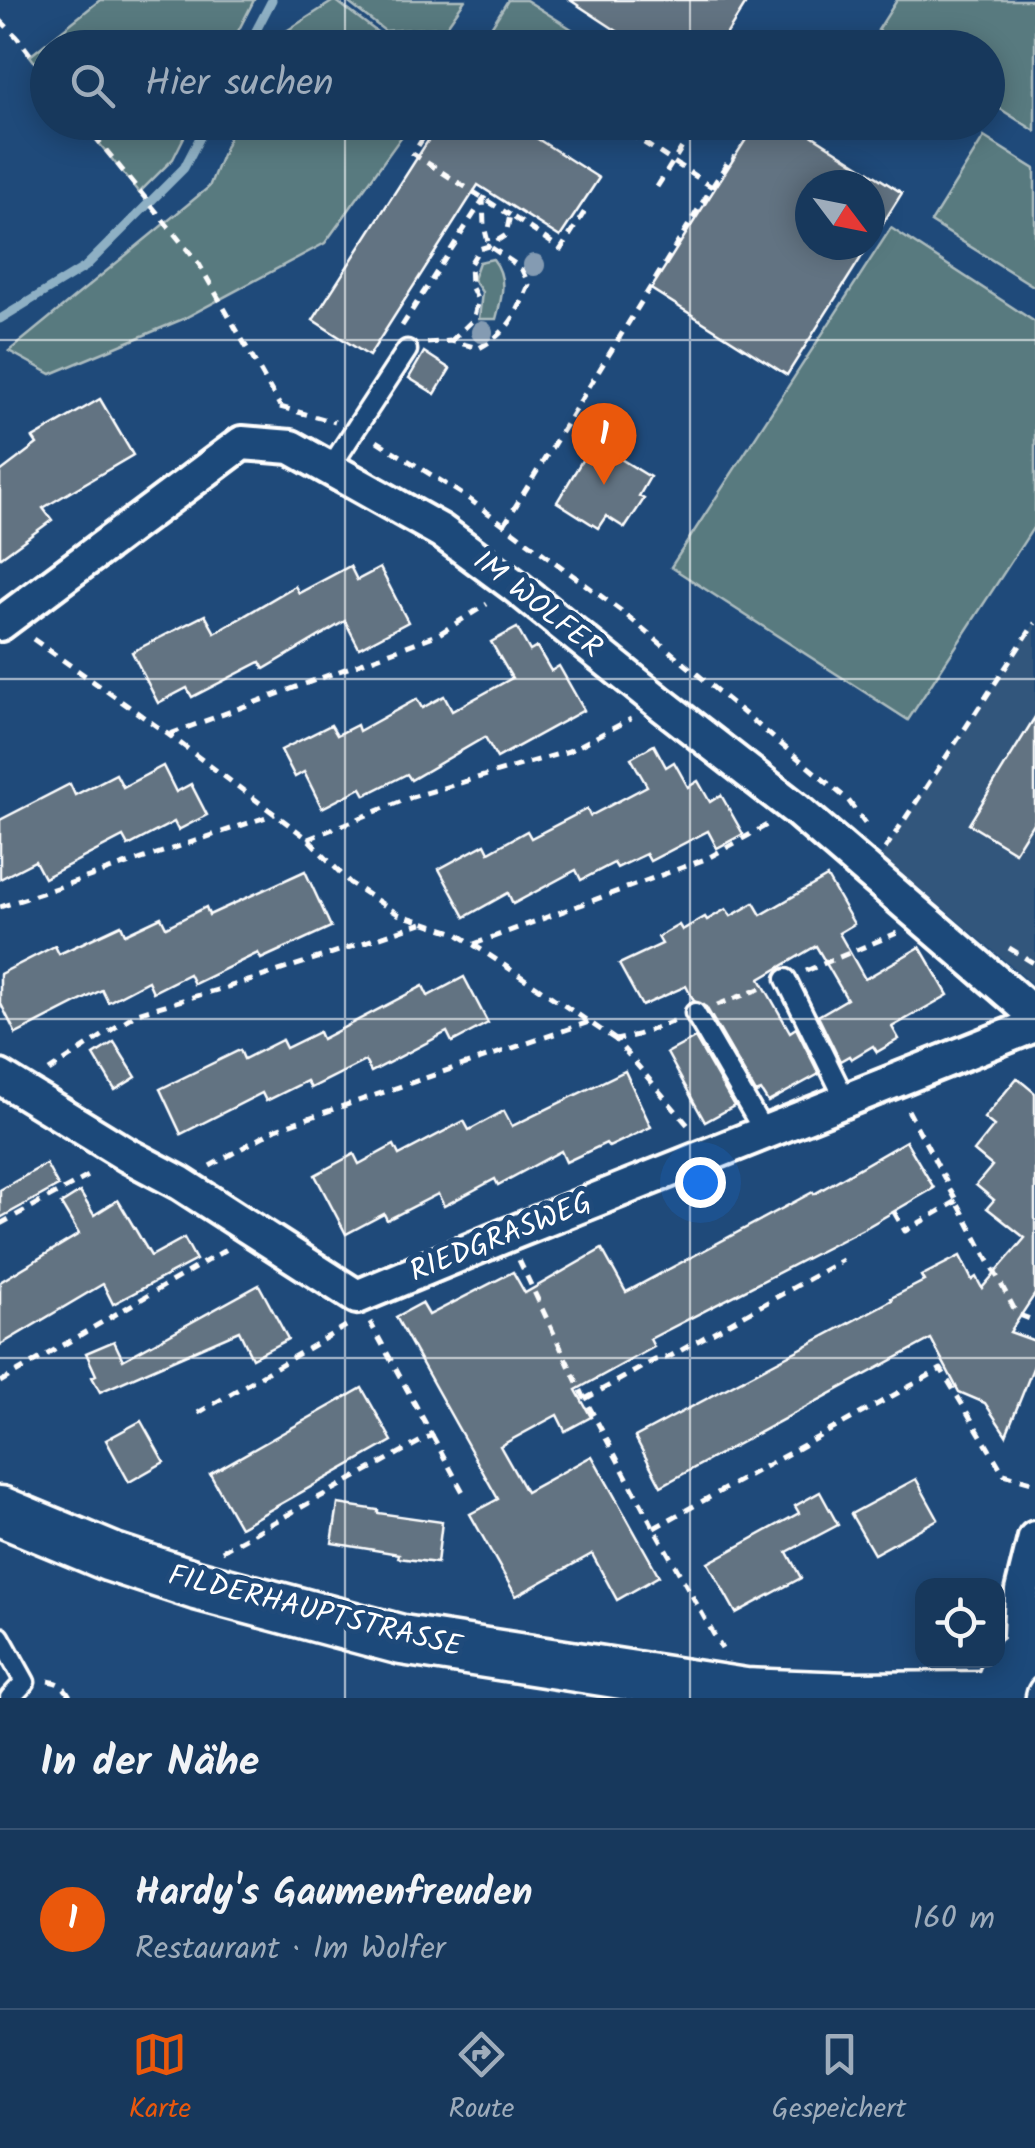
<!DOCTYPE html>
<html lang="de">
<head>
<meta charset="utf-8">
<style>
  body { margin:0; font-family:Kalam,sans-serif; background:#203f62; color:#f1f3f6 }
  .controls { position:absolute; right:30px; bottom:30px; display:grid; overflow:hidden; border-radius:20px; box-shadow:0 5px 25px #0003 }
  .controls button { width:90px; height:90px; display:grid; place-items:center; padding:0; border:0; border-bottom:2px solid #365272; background:#17385c; color:#f1f3f6; font:50px sans-serif }
  .compass { position:absolute; left:795px; top:170px; width:90px; height:90px; border-radius:50%; background:#17385c; box-shadow:0 5px 25px #0003; rotate:122deg }
  .you { position:absolute; left:700px; top:1182px; width:35px; height:35px; margin:-25px; border:8px solid #fff; border-radius:50%; background:#1a73e8; box-shadow:0 0 0 15px #1a73e833 }
  .badge { display:grid; place-items:center; width:65px; height:65px; border-radius:50%; background:#ea580c; color:#fff; font-size:32px; font-weight:700 }
  .pin { position:absolute; translate:-50% -82px; filter:drop-shadow(0 2px 5px #0008) }
  .pin::after { content:''; position:absolute; top:52px; width:35px; height:30px; background:inherit; clip-path:polygon(0 0,100% 0,50% 100%) }
  .list { margin:0; padding:0; list-style:none }
  h2 { display:flex; justify-content:space-between; align-items:center; height:130px; margin:0; padding:0 40px; font-size:42px }
  h2 small { font-size:32px; font-weight:400; color:#9eacbb }
  .list li { display:grid; grid-template-columns:65px 1fr auto; gap:30px; align-items:center; box-sizing:border-box; height:180px; padding:0 40px; border-top:2px solid #365272 }
  .list b { display:block; font-size:38px; white-space:nowrap }
  .list p { margin:0; font-size:32px; white-space:nowrap; color:#9eacbb }
  .list em { font-size:32px; font-style:normal; color:#9eacbb }
  .icon { flex:none; width:55px; height:55px; fill:none; stroke:currentColor; stroke-width:2; stroke-linecap:round; stroke-linejoin:round }
  .map { position:relative; flex:none; width:1035px; height:1698px; overflow:hidden }
  .search { position:absolute; background:#17385c; box-shadow:0 5px 25px #0003; left:30px; right:30px; top:30px; height:110px; display:flex; align-items:center; gap:25px; box-sizing:border-box; padding:0 35px; border-radius:55px; color:#9eacbb; font-size:38px }
  .sheet { height:310px; background:#17385c }
  nav { display:flex; justify-content:space-around; align-items:center; box-sizing:border-box; height:140px; border-top:2px solid #365272; background:#17385c; font-size:28px; color:#9eacbb }
  nav a { display:grid; justify-items:center; gap:5px }
  nav .on { color:#ea580c }
  .map>svg:first-child { display:block }
  .built { fill:#33567c }
  .green { fill:#597a7f; stroke:#acbcbf; stroke-width:2.5 }
  .lines { fill:none; stroke-linecap:round; stroke-linejoin:round }
  .stream { stroke:#8eb0c4; stroke-width:9 }
  .building { fill:#627382; stroke:#fff; stroke-width:2.5 }
  .lane-casing { stroke:#fff; stroke-width:25 }
  .street-casing { stroke:#fff; stroke-width:40 }
  .secondary-casing { stroke:#fff; stroke-width:55 }
  .path { stroke:#fff; stroke-width:5; stroke-dasharray:10 8; stroke-linecap:butt }
  .lane { stroke:#1f4a7a; stroke-width:18 }
  .street { stroke:#1f4a7a; stroke-width:32 }
  .secondary { stroke:#1f4a7a; stroke-width:48 }
  .tree { fill:#849bb2 }
  .grid { fill:none; stroke:#fff; stroke-width:2.5; stroke-opacity:0.55 }
  .labels { text-anchor:middle; dominant-baseline:central; stroke-width:10; stroke-linejoin:round; paint-order:stroke }
  .street-label { font-size:30px; fill:#fff; stroke:#1f4a7a }
</style>
</head>
<body>
<div class="map">
<svg width="1035" height="1698" viewBox="0 0 1035 1698">
  <rect width="100%" height="100%" fill="#1f4a7a"/>
  <filter id="ink" filterUnits="userSpaceOnUse"><feTurbulence type="fractalNoise" baseFrequency=".01" numOctaves="2"/><feDisplacementMap in="SourceGraphic" scale="20" xChannelSelector="R" yChannelSelector="G"/><feConvolveMatrix kernelMatrix="1 2 1 2 8 2 1 2 1" color-interpolation-filters="sRGB"/></filter>
  <g filter="url(#ink)">
    <!-- built -->
    <path class="built" d="M1035 623V986L881 856Z"/>
    <!-- green -->
    <g class="green">
      <path d="M100 0H254L230 47 48 48 47 78 30 56Z"/>
      <path d="M335 0 397 47H267L269 42Z"/>
      <path d="M345 0H465L446 27 385 31Z"/>
      <path d="M508 0H526L600 47H484L480 45Z"/>
      <path d="M897 0H1035V131L988 101V48L906 47 878 30Z"/>
      <path d="M83 123H191L173 159 139 193Z"/>
      <path d="M235 123H407L402 136 325 243 183 319 51 374 9 351 209 187Z"/>
      <path d="M984 137 1035 169V287L931 222Z"/>
      <path d="M891 228 1035 322V525L908 720 671 567Z"/>
      <path d="M493 259C508 278 502 297 496 319H479L482 292 473 279 479 262Z"/>
    </g>
    <g class="lines">
      <!-- stream -->
      <g class="stream">
        <path d="M247 48 272 0"/>
        <path d="M0 319 85 267 184 168 208 122"/>
      </g>
    </g>
    <!-- building -->
    <g class="building">
      <path d="M570 0H748L718 48H643Z"/>
      <path d="M440 122H511L599 178 560 237 478 185 369 356 313 320Z"/>
      <path d="M757 122H791L902 193 870 244V185H810V245H869L787 375 651 289Z"/>
      <path d="M424 352 450 369 435 394 409 378Z"/>
      <path d="M100 399 133 455 43 508 52 520 0 558V472L37 444 33 438Z"/>
      <path d="M593 442 650 477 639 496 644 499 625 528 606 516 598 528 557 502Z"/>
      <path d="M350 566 357 580 380 568 408 622 359 648 345 621 264 669 260 662 192 697 187 688 158 703 132 652 205 615 215 633 295 586 299 593Z"/>
      <path d="M517 628 530 651 537 647 551 671 559 666 584 710 497 758 485 737 411 780 407 774 365 795 361 788 322 808 304 772 295 777 281 750 331 725 337 735 357 725 359 731 417 699 422 708 444 696 452 711 512 678 491 642Z"/>
      <path d="M1035 717V820L1015 852 969 824Z"/>
      <path d="M654 745 666 767 674 762 688 787 698 781 710 802 721 795 743 834 717 848 708 831 650 861 646 854 617 868 614 863 581 880 576 870 513 904 508 893 465 917 439 869 485 844 489 852 527 831 531 838 587 809 590 816 647 786 631 758Z"/>
      <path d="M163 766 176 792 191 784 207 815 178 830 174 822 128 846 123 837 44 878 35 861 0 879V820L70 784 75 795 116 774 123 787Z"/>
      <path d="M305 871 331 927 261 959 258 953 194 984 189 974 153 992 148 981 108 1002 102 990 16 1034 0 1002V974L55 946 59 954 121 925 125 934 161 917 166 927 206 907 209 915Z"/>
      <path d="M827 877 854 924 839 933 865 979 920 947 948 995 892 1027 899 1039 877 1052 873 1046 851 1059 849 1056 840 1061 818 1016 847 999 816 946 760 979 790 1032 796 1028 819 1074 768 1102 761 1091 756 1093 706 1007 694 1001 686 986 642 1006 619 964 662 944 658 937 679 925 682 930 705 917 707 920 726 909 731 916 754 903 761 915Z"/>
      <path d="M464 977 488 1023 452 1042 447 1032 371 1072 365 1061 311 1088 307 1081 266 1101 262 1093 181 1134 160 1089 240 1050 244 1059 282 1040 286 1048 319 1032 322 1039 423 986 428 996Z"/>
      <path d="M695 1038 734 1106 705 1122 667 1053Z"/>
      <path d="M114 1042 136 1077 115 1090 94 1055Z"/>
      <path d="M625 1071 651 1127 609 1147 606 1143 566 1162 561 1151 498 1185 495 1179 444 1206 438 1194 387 1220 384 1214 346 1234 315 1175 354 1154 359 1164 394 1145 399 1155 464 1121 469 1130 504 1111 512 1126Z"/>
      <path d="M1017 1078 1035 1093V1294L1010 1332 1035 1341V1363L1006 1435 985 1403 959 1392 931 1339 661 1486 635 1437 892 1300 891 1298 924 1281 921 1276 960 1256 972 1280 976 1277 982 1288 1025 1238 987 1208 994 1200 976 1185 992 1166 974 1151 994 1126 984 1118Z"/>
      <path d="M906 1141 934 1188 867 1227 650 1339 654 1347 576 1390 591 1417 565 1431 557 1415 500 1446 526 1492 592 1456 659 1576 617 1600 592 1554 516 1596 470 1514 498 1499 396 1317 422 1303 429 1315 513 1272 525 1293 602 1249 626 1292 813 1192 814 1194Z"/>
      <path d="M46 1164 58 1186 0 1218V1190Z"/>
      <path d="M80 1192 94 1215 118 1200 151 1256 184 1238 196 1260 113 1304 103 1284 0 1345V1282L79 1234 61 1204Z"/>
      <path d="M259 1285 288 1339 252 1358 239 1331 100 1392 92 1377 96 1375 86 1353 114 1341 123 1360Z"/>
      <path d="M362 1388 392 1441 240 1527 210 1474Z"/>
      <path d="M141 1421 164 1462 129 1482 106 1440Z"/>
      <path d="M916 1479 938 1519 874 1554 851 1514Z"/>
      <path d="M820 1492 838 1525 787 1552 801 1578 736 1613 708 1563 799 1513 795 1506Z"/>
      <path d="M338 1504 378 1510V1513L442 1522 437 1563 398 1558 399 1554 332 1543Z"/>
    </g>
    <g class="lines">
      <!-- lane casing -->
      <g class="lane-casing">
        <g id="lane">
          <path d="M330 468 407 350"/>
          <path d="M786 979 846 1101"/>
          <path d="M695 1013 764 1132"/>
          <path d="M0 1637 25 1682 10 1698"/>
        </g>
      </g>
      <!-- street casing -->
      <g class="street-casing">
        <g id="street">
          <path d="M0 624 242 443 291 447 441 531 515 586 660 703 796 809 1035 1015"/>
          <path d="M0 1077 127 1155 180 1183 357 1297 507 1235 1035 1025"/>
          <path d="M1019 1657 1022 1591 1035 1538"/>
        </g>
      </g>
      <!-- secondary casing -->
      <g class="secondary-casing">
        <g id="secondary">
          <path d="M0 1511 111 1557 196 1585 402 1640 745 1693 848 1697 998 1696"/>
          <path d="M999 1698C1001 1674 1012 1657 1035 1649"/>
        </g>
      </g>
      <!-- path -->
      <g class="path">
        <path d="M0 20 17 37 48 78"/>
        <path d="M722 41 731 48"/>
        <path d="M83 122 199 264 280 406"/>
        <path d="M433 122 413 154 510 215"/>
        <path d="M657 187 698 122"/>
        <path d="M712 187 731 157 734 158"/>
        <path d="M402 326 488 192"/>
        <path d="M451 341 473 320 478 300 471 286 470 264 479 249 489 246 506 235 510 215 561 249 585 211 580 208"/>
        <path d="M427 343 451 341 479 348C509 332 516 315 529 285L521 268 489 246 484 226 483 198"/>
        <path d="M280 407 335 422"/>
        <path d="M377 441 465 496 624 613 848 800 866 825"/>
        <path d="M504 525 712 187 612 122"/>
        <path d="M33 639 169 735 308 839 350 883 398 914 456 933 616 1040"/>
        <path d="M170 734 439 634 487 604"/>
        <path d="M308 839 412 797 569 751 631 719"/>
        <path d="M885 849 1035 623"/>
        <path d="M0 907 275 814"/>
        <path d="M474 944 708 858 767 825"/>
        <path d="M1009 948 1035 964"/>
        <path d="M806 971 897 933"/>
        <path d="M717 1005 767 986"/>
        <path d="M674 1021 637 1035 616 1040 692 1130"/>
        <path d="M49 1071 137 1013 252 980 422 923"/>
        <path d="M908 1110 1017 1314 1035 1321"/>
        <path d="M210 1166 276 1129 589 1022"/>
        <path d="M894 1212 905 1231 957 1201"/>
        <path d="M0 1224 94 1173"/>
        <path d="M519 1260 585 1399 654 1528 722 1649"/>
        <path d="M0 1382 227 1249"/>
        <path d="M585 1399 655 1360 669 1357 843 1260"/>
        <path d="M198 1413 346 1326"/>
        <path d="M432 1435 463 1492"/>
        <path d="M654 1528 941 1369 1004 1474 1035 1483"/>
        <path d="M222 1551 432 1435 370 1322"/>
        <path d="M48 1681C61 1683 65 1687 71 1698"/>
      </g>
      <!-- lane -->
      <use href="#lane" class="lane"/>
      <!-- street -->
      <use href="#street" class="street"/>
      <!-- secondary -->
      <use href="#secondary" class="secondary"/>
    </g>
    <!-- trees -->
    <g class="tree">
      <circle cx="534" cy="265" r="11"/>
      <circle cx="482" cy="332" r="11"/>
    </g>
  </g>
  <!-- grid -->
  <path class="grid" d="M345 0V48M690 0V48M345 122V1698M690 122V1698M0 340H1035M0 679H1035M0 1019H1035M0 1358H1035"/>
  <g class="labels">
    <!-- street labels -->
    <g class="street-label">
      <text transform="translate(537 605) rotate(38)">IM WOLFER</text>
      <text transform="translate(501 1238) rotate(-22)">RIEDGRASWEG</text>
      <text transform="translate(315 1612) rotate(14)">FILDERHAUPTSTRASSE</text>
    </g>
  </g>
</svg>
<div class="controls">
<button><svg class="icon" aria-label="locate" viewBox="0 0 24 24"><circle cx="12" cy="12" r="6"/><path d="M12 2v4M12 18v4M2 12h4M18 12h4"/></svg></button>
</div>
<svg class="compass" viewBox="-18 -18 36 36"><path d="M0-13l5 13h-10z" fill="#e53935"/><path d="M0 13l5-13h-10z" fill="#9eacbb"/></svg>
<div class="you"></div>
<div class="pin badge" style="left:604px;top:485px">1</div>
<div class="search"><svg class="icon" aria-label="search" viewBox="0 0 24 24"><circle cx="10" cy="10" r="6"/><path d="M15 15l6 6"/></svg>Hier suchen</div>
</div>
<section class="sheet">
<h2>In der Nähe<small></small></h2>
<ul class="list">
<li><span class="badge">1</span><div><b>Hardy's Gaumenfreuden</b><p>Restaurant · Im Wolfer</p></div><em>160 m</em></li>
</ul>
</section>
<nav>
<a class="on"><svg class="icon" aria-label="map" viewBox="0 0 24 24"><path d="M3 6l6-2 6 2 6-2v14l-6 2-6-2-6 2zM9 4v14M15 6v14"/></svg>Karte</a>
<a><svg class="icon" aria-label="directions" viewBox="0 0 24 24"><path d="M12 3l9 9-9 9-9-9zM9 14v-3h6M13 9l2 2-2 2"/></svg>Route</a>
<a><svg class="icon" aria-label="saved" viewBox="0 0 24 24"><path d="M7 4h10v16l-5-4-5 4z"/></svg>Gespeichert</a>
</nav>
</body>
</html>
